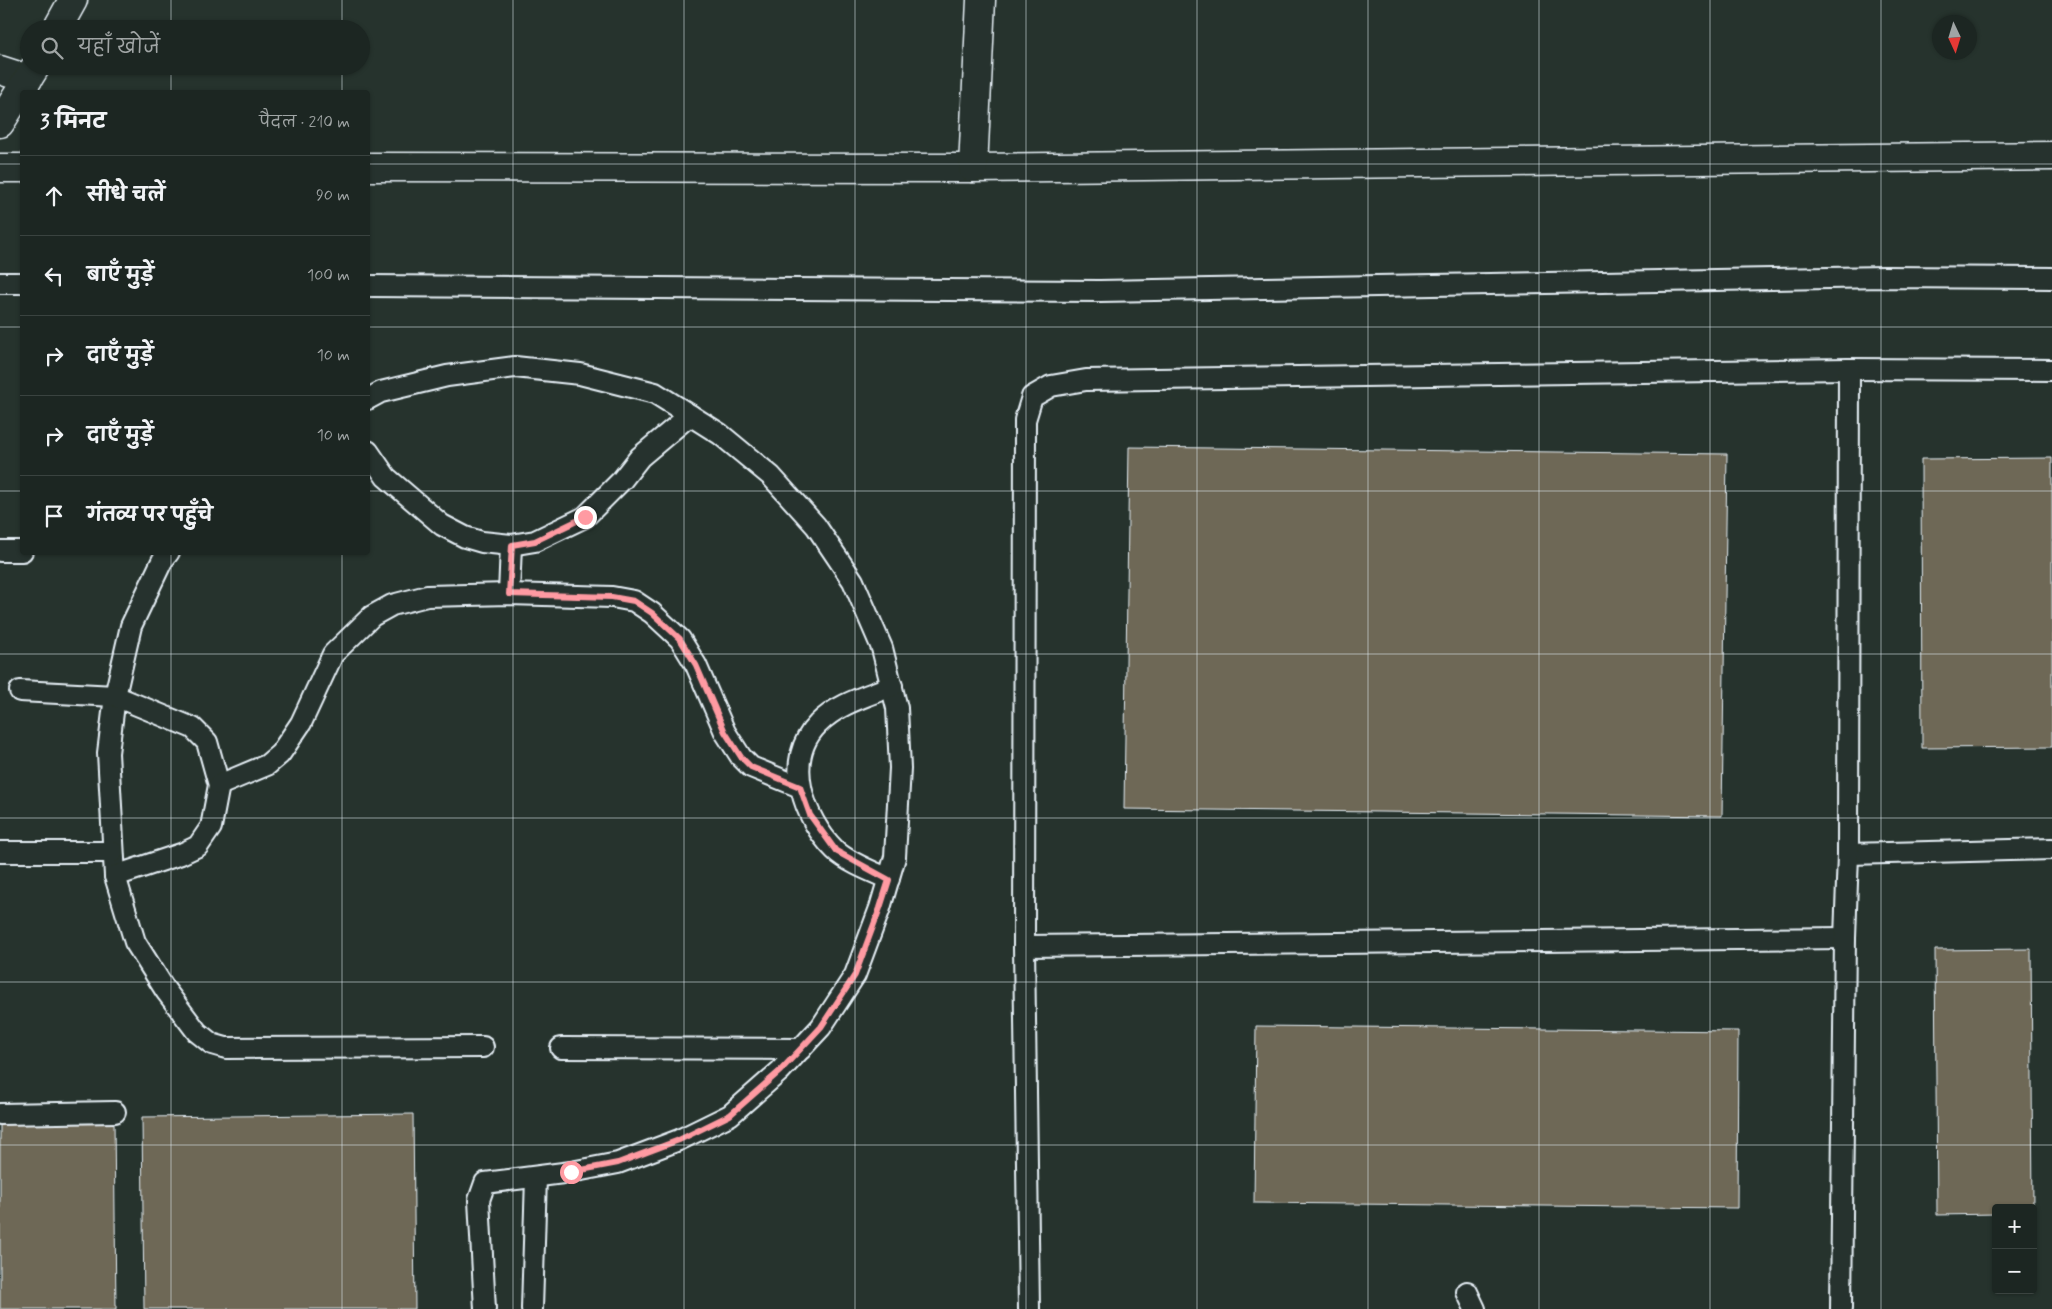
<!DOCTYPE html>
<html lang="hi">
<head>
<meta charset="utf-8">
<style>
  body { margin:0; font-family:Mynerve,"Playpen Sans Deva",sans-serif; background:#252e2a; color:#f1f3f6 }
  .controls { position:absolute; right:15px; bottom:15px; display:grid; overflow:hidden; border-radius:5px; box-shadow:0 1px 4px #0004 }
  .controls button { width:45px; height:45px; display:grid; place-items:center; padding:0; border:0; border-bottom:1px solid #3a4340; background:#1c2622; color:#f1f3f6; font:25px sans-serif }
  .compass { position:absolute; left:1932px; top:15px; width:45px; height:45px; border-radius:50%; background:#1c2622; box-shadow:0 1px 4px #0004; rotate:176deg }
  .stop { position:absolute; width:15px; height:15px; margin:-11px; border:4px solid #ff9aa2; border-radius:50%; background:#fff }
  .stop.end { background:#ff9aa2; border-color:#fff; box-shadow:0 1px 5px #0008 }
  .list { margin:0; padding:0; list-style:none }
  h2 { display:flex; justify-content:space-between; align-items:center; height:65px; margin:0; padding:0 20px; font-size:21px }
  h2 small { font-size:16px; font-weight:400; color:#a0a5a5 }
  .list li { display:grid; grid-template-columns:32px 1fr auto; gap:15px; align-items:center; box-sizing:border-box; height:80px; padding:0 20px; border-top:1px solid #3a4340 }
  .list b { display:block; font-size:19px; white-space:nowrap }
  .list em { font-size:16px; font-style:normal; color:#a0a5a5 }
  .icon { flex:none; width:28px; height:28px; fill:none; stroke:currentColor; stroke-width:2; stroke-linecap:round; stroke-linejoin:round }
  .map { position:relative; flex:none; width:2052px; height:1309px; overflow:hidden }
  .search { position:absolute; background:#1c2622; box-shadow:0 1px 4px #0004; left:20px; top:20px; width:350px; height:55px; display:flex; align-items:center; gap:12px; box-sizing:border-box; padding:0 18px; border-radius:28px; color:#a0a5a5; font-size:19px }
  .panel { position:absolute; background:#1c2622; box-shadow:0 1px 4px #0004; left:20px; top:90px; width:350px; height:465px; border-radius:5px }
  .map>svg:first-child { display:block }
  .building { fill:#6e6856; stroke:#e8f1f8 }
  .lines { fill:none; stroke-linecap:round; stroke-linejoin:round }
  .lane-casing { stroke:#e8f1f8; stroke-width:24 }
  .street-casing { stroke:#e8f1f8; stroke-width:31 }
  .lane { stroke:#26332d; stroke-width:20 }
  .street { stroke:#26332d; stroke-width:28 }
  .route { stroke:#ff9aa2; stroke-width:6 }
  .grid { fill:none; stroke:#e8f1f8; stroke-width:1; stroke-opacity:0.55 }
</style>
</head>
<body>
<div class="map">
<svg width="2052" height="1309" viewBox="0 0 2052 1309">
  <rect width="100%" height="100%" fill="#26332d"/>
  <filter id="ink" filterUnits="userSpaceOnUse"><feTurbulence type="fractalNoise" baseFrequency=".02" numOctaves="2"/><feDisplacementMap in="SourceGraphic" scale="10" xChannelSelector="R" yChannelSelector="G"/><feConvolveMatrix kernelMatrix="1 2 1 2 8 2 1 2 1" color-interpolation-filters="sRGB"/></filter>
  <g filter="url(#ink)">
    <!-- building -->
    <g class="building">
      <path d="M1129 447 1727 454 1722 816 1124 809Z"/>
      <path d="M2052 458V747L1922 748 1921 459Z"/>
      <path d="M2031 949 2033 1208H1996V1214L1937 1215 1935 950Z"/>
      <path d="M1256 1026 1738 1031 1737 1208 1254 1203Z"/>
      <path d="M413 1114 415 1309H144L142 1117Z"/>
      <path d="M114 1120 116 1309H0V1121Z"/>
    </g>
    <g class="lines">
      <!-- lane casing -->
      <g class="lane-casing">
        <g id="lane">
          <path d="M0 283H22"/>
          <path d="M368 286 1100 291 1884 277 2052 278"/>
          <path d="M368 399 381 392 447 376 515 367 580 374 655 393 720 434 771 476 816 526 853 581 882 648 897 708 900 768 895 857 880 908 855 975 821 1027 780 1071 730 1115 679 1140 618 1163 571 1172 485 1183 479 1200 485 1309"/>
          <path d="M368 451 386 477 442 525 465 537 482 542 511 545 535 541 585 517 622 480 640 457 690 415"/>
          <path d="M0 551H22"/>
          <path d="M169 552 162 561 131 626 115 696 108 753 115 876 135 942 166 991 197 1032 212 1044 226 1048 483 1047"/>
          <path d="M509 594 511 545"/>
          <path d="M20 691 115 696 193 728 207 742 219 785 211 827 198 846 181 854 115 876"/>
          <path d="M219 785 267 765 280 754 301 723 333 654 372 616 392 605 427 596 509 594 612 597 634 601 652 613 680 639 696 665 725 732 741 757 751 767 800 787"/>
          <path d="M0 852H113"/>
          <path d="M1848 854 2052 849"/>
          <path d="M889 879C873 872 847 862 835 850 804 819 782 760 818 724 837 704 867 696 892 686"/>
          <path d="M1024 946 1845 938"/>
          <path d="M561 1048 801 1049"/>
          <path d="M0 1114 115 1112"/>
          <path d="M1467 1292 1475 1309"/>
          <path d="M532 1309 536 1177"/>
          <path d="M1029 1309 1024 946 1025 420 1032 397 1051 386 1086 380 1849 369 2052 370"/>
          <path d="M1841 1309 1845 938 1848 854 1849 369"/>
        </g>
      </g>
      <!-- street casing -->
      <g class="street-casing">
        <g id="street">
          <path d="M57 29 73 0"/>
          <path d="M0 70 28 79"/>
          <path d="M0 123 36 66"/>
          <path d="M368 167 973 168 2052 156"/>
          <path d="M0 168H22"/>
          <path d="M973 168 981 0"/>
        </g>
      </g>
      <!-- lane -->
      <use href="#lane" class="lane"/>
      <!-- street -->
      <use href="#street" class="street"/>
    </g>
  </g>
  <g class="lines" filter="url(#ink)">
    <!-- route -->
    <path class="route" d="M571 1172 618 1163 679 1140 730 1115 780 1071 821 1027 855 975 880 908 889 880 836 851 810 815 800 787 751 767 741 757 725 732 696 665 680 639 652 613 634 601 612 597 509 594 512 545 535 541 585 517"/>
  </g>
  <!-- grid -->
  <path class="grid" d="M171 0V29M342 0V29M513 0V1309M684 0V1309M855 0V1309M1026 0V1309M1197 0V1309M1368 0V1309M1539 0V1309M1710 0V1309M1881 0V1309M171 66V92M342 66V92M0 164H22M368 164H2052M0 327H22M368 327H2052M0 491H22M368 491H2052M171 552V1309M342 552V1309M0 654H2052M0 818H2052M0 982H2052M0 1145H2052"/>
</svg>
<div class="controls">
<button>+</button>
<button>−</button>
</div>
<svg class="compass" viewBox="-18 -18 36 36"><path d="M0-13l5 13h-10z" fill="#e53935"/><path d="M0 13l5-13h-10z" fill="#a0a5a5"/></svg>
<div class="stop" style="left:571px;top:1172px"></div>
<div class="stop end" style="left:585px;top:517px"></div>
<div class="search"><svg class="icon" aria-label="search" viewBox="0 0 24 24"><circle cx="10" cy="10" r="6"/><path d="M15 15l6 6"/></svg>यहाँ खोजें</div>
<section class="panel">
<h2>3 मिनट<small>पैदल · 210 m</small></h2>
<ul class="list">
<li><svg class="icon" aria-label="ahead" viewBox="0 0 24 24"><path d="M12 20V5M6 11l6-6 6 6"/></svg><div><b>सीधे चलें</b></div><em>90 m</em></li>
<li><svg class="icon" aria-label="left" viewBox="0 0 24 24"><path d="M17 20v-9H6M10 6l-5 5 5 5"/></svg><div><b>बाएँ मुड़ें</b></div><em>100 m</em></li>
<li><svg class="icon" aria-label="right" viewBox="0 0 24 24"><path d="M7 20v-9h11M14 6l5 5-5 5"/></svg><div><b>दाएँ मुड़ें</b></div><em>10 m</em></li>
<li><svg class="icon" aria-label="right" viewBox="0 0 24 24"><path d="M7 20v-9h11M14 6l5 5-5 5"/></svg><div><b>दाएँ मुड़ें</b></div><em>10 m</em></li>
<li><svg class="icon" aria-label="arrive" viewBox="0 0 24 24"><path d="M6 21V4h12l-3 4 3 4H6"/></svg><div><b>गंतव्य पर पहुँचे</b></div></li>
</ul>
</section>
</div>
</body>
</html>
